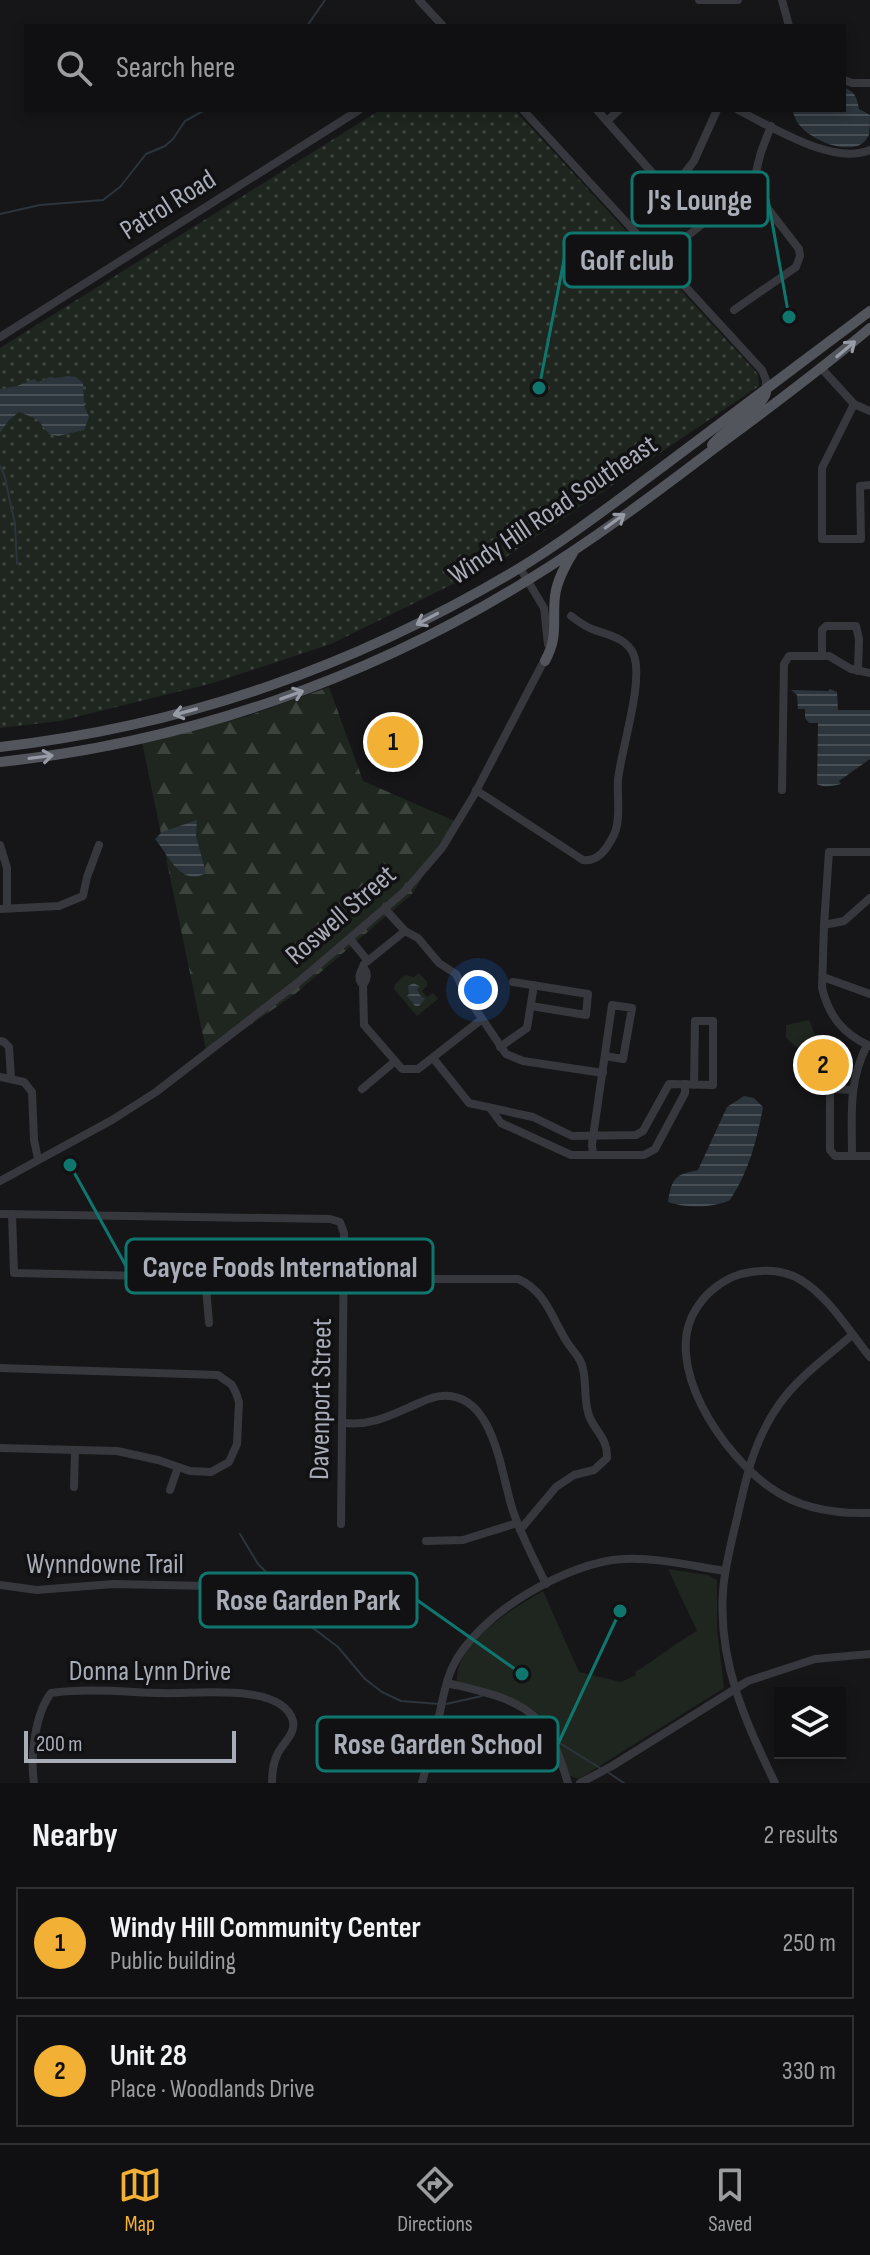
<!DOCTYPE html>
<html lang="en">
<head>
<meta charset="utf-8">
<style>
  body { margin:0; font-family:"Sofia Sans Condensed",sans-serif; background:#1e1e20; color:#f1f3f6 }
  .controls { position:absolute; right:24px; bottom:24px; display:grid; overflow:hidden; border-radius:0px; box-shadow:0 4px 12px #0003 }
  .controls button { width:72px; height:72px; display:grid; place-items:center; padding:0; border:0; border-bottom:2px solid #303032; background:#101012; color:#f1f3f6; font:40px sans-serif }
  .scale { position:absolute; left:24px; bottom:20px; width:212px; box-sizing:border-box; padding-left:8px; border:4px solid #a8adb8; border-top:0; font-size:22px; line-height:28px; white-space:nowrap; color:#a8adb8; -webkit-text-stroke:6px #111113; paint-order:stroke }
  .you { position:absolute; left:478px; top:990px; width:28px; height:28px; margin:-20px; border:6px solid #fff; border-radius:50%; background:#1a73e8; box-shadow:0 0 0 12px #1a73e833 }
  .badge { display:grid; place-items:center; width:52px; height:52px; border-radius:50%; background:#f2b134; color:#111; font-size:26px; font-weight:700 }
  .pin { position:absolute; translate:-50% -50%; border:4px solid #fff; box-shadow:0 2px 8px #0006 }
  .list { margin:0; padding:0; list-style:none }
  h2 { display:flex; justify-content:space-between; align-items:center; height:104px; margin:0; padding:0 32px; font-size:34px }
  h2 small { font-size:26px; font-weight:400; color:#9c9d9f }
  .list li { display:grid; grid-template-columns:52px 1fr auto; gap:24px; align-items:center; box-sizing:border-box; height:112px; margin:0 16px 16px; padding:0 16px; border:2px solid #303032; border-radius:0px }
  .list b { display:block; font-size:30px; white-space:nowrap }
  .list p { margin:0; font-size:26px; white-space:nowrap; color:#9c9d9f }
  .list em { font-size:26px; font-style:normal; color:#9c9d9f }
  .icon { flex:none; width:44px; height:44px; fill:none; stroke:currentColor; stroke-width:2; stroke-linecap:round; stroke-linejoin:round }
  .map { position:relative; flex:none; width:870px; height:1783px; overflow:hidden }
  .search { position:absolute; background:#101012; box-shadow:0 4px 12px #0003; left:24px; right:24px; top:24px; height:88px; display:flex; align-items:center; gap:20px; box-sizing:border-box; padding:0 28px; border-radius:0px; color:#9c9d9f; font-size:30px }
  .sheet { height:360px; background:#101012 }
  nav { display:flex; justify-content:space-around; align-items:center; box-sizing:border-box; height:112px; border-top:2px solid #303032; background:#101012; font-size:22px; color:#9c9d9f }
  nav a { display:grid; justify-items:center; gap:4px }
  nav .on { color:#f2b134 }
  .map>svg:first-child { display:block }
  .grass { fill:url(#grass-dots) }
  .forest { fill:url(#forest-firs) }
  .green { fill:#1e261f }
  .water { fill:url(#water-rules) }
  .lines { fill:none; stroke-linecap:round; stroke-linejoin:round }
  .stream { stroke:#2c353c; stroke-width:2 }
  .minor { stroke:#37383d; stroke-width:8 }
  .major { stroke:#53555c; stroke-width:10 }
  .oneway { stroke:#979ba6 }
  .labels { text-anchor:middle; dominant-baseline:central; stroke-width:7; stroke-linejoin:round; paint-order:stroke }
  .street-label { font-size:28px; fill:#a8adb8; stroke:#111113 }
  .leader { fill:none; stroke:#0f766e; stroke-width:3 }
  .callout-dot { fill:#0f766e; stroke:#111113; stroke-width:3 }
  .callout { fill:#111113; stroke:#0f766e; stroke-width:3 }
  .callout-label { font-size:30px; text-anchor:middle; font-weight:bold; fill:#a8adb8 }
</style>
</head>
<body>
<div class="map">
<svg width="870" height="1783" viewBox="0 0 870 1783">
  <defs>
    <pattern id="grass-dots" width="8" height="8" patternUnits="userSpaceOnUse" patternTransform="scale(2)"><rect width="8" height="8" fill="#1e261f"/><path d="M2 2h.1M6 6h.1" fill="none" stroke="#3c433d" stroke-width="1.8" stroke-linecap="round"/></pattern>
    <pattern id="forest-firs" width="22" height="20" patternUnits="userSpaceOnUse" patternTransform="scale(2)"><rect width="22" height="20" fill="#1e261f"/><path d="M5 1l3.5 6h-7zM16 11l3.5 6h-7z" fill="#3c433d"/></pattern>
    <pattern id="water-rules" width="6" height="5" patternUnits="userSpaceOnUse" patternTransform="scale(2)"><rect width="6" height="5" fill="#2c353c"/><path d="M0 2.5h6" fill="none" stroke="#485056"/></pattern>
  </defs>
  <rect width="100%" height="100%" fill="#161618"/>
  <!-- grass -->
  <path class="grass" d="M380 110H515L758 374 759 386 500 561 331 644 213 683 60 721 0 728V348Z"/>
  <!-- forest -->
  <path class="forest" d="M329 687 363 781 457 822 412 894 295 994 207 1055 142 742 248 716Z"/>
  <!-- green -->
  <g class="green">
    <path d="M419 973 427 982V986L422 991 427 997 433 993 438 999 417 1016 394 989 395 984 405 975 414 977Z"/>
    <path d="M809 1020 818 1042 821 1041 823 1043 796 1047 786 1038V1025Z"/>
    <path d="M668 1569 708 1575 717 1580V1628L724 1688 579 1779 570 1776C544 1701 530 1703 457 1681 455 1643 514 1608 543 1591L579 1672 621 1682 636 1675 635 1672C657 1659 675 1643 697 1631Z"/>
  </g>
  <!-- water -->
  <g class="water">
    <path d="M844 88C855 91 857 98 859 109L870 115C870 121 870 129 869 134 860 164 794 138 793 110H844Z"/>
    <path d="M68 376 76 377 83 383 84 405 89 417 84 430 58 436 49 434 37 419 19 412 9 420 0 433V389L17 386 34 379 38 382 50 377 55 378Z"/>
    <path d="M830 689 837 692 838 710H870V759L839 781 841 784C834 786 823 788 817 784L818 723H809L805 718V709H798L797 695 791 690 828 691Z"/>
    <path d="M197 820 196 836 206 873C181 888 168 854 155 839L162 832Z"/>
    <path d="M414 983 420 987 417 989 420 995 425 999 419 1006H415L407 996 409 994 408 986Z"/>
    <path d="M744 1096 754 1098 763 1107C757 1140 749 1171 730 1200 714 1208 685 1208 668 1202 672 1178 674 1175 698 1170L727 1107Z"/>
  </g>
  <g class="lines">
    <!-- stream -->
    <g class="stream">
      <path d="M307 26 325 0"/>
      <path d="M0 214 40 205 103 200 120 187 146 154 165 146 173 139 185 121 205 110"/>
      <path d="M0 466 4 474 15 524 17 564"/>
      <path d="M240 1534 258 1564 288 1594 313 1628 338 1647 365 1679 382 1692 401 1701 440 1704"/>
      <path d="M446 1704 482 1696"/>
      <path d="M558 1742 600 1768"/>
      <path d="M609 1773 624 1783"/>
    </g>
    <!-- minor -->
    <g class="minor">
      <path d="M419 0 443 26"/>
      <path d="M699 0H738"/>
      <path d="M782 0 789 26"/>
      <path d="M844 80 852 83H870"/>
      <path d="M523 110 762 370 766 380V390"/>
      <path d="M597 110 655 176"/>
      <path d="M738 110C772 127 833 166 870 150"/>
      <path d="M607 121 619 110"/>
      <path d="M649 206 680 179 694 161 717 110"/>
      <path d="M675 249 680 242 745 190 752 188 761 152 771 126"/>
      <path d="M734 310 796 267 800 256 799 249 752 188"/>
      <path d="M0 337 359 110"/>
      <path d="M822 369 854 404 870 411"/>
      <path d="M854 404 822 468V539H861L860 486 870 485"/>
      <path d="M520 568 544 608 548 644"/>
      <path d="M822 656V630L826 626H856L859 639 858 671"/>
      <path d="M476 790 583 860C599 862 607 848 614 835 621 819 617 797 618 780 621 749 645 679 633 653 625 637 607 635 592 629 584 626 578 621 571 616"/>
      <path d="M782 790 784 664 789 656H829L851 669 870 673"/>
      <path d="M0 845 7 868V908"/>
      <path d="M870 852H829L824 925 844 921 870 898"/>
      <path d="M0 909 59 906 83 896 87 877 99 845"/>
      <path d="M385 909 405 931 418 938 439 963 456 974 466 995 506 1054 523 1061 603 1073"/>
      <path d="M824 925 822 988C829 1016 843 1034 870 1046"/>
      <path d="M350 939 368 961"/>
      <path d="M363 968C369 972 367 980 363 985L364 1025 402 1069H418L482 1019"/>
      <path d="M823 977 870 994"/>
      <path d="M513 982 588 994 586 1015 531 1006"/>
      <path d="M363 985C356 978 361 972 364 964L405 931"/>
      <path d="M0 1041 4 1042 9 1047 11 1078"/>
      <path d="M500 1047 527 1028 534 985"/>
      <path d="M433 1058 469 1103 533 1117 572 1136 636 1135 643 1131 669 1084 713 1085V1021H695L694 1085"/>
      <path d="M0 1077 24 1082 32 1092 34 1140 38 1159"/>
      <path d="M362 1089 394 1062"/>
      <path d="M852 1090 835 1089 830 1091V1150L835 1156H870"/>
      <path d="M490 1108 501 1123 571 1155H644L655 1149 685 1093V1084"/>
      <path d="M593 1155 592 1144 612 1005 632 1008 623 1059 605 1056"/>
      <path d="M852 1156C852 1115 848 1082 867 1045"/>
      <path d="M0 1181 112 1120 156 1092 296 984 405 891 442 848 474 795 546 657"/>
      <path d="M0 1214 330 1219 340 1222 344 1233V1242L341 1524"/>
      <path d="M12 1214 14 1273 190 1277 198 1279 206 1287 209 1323"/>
      <path d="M344 1279H518C546 1291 552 1319 567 1342 573 1352 581 1357 583 1369 587 1385 583 1403 590 1418 597 1433 608 1440 607 1458L594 1470 574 1475 556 1487 520 1530"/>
      <path d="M870 1357C849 1331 829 1297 801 1280 783 1269 761 1269 741 1274 724 1279 708 1291 698 1306 658 1362 724 1456 771 1488 800 1509 836 1514 870 1513"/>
      <path d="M0 1368 218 1375 232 1385 236 1393 239 1402 237 1444 229 1462 211 1472 190 1471 158 1460 117 1451 0 1448"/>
      <path d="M344 1423C373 1426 393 1414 419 1403 426 1400 434 1396 442 1396 495 1392 501 1476 513 1511 522 1537 534 1560 546 1584"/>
      <path d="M74 1487 75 1450"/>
      <path d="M170 1490 178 1467"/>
      <path d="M426 1541 463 1540 517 1523"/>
      <path d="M0 1585 37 1590 113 1584 259 1587"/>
      <path d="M447 1683C484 1692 530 1699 550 1736 558 1750 563 1767 568 1783"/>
      <path d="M34 1783C30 1757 35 1714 51 1693 87 1688 125 1692 161 1693 191 1695 282 1681 293 1721 296 1733 283 1743 278 1753 273 1762 272 1773 272 1783"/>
      <path d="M422 1783C428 1759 434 1736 440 1712 443 1697 446 1680 453 1666 478 1614 567 1562 623 1559 656 1557 692 1566 725 1571"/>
      <path d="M580 1783 612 1766 748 1681 815 1659 870 1654"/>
      <path d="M775 1783C745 1720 718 1663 723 1591 725 1564 732 1540 738 1514 747 1474 754 1441 778 1406 797 1378 827 1357 852 1335"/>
    </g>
    <!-- major -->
    <g class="major">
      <path d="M712 445C726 427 760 411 766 393"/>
      <path d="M545 661C559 636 552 621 555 596 557 580 565 566 573 553"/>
      <path d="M0 747C189 725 355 666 518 569 566 540 611 505 657 471 728 418 799 365 870 311"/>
      <path d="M0 762C188 742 368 679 528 580 590 542 649 498 707 454 762 413 817 373 870 328"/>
    </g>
  </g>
  <!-- one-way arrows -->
  <defs><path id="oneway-shaft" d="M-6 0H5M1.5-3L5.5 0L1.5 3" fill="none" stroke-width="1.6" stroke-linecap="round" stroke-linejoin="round" transform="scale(2)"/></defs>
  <g class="oneway">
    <use href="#oneway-shaft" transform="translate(846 349) rotate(-40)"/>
    <use href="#oneway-shaft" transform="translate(615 521) rotate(-36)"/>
    <use href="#oneway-shaft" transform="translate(427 619) rotate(152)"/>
    <use href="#oneway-shaft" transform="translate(292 695) rotate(-20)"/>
    <use href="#oneway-shaft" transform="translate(185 712) rotate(165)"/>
    <use href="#oneway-shaft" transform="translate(41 757) rotate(-7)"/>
  </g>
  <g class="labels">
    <!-- street labels -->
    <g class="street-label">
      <text transform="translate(168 205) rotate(-32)">Patrol Road</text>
      <text transform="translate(553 510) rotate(-34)">Windy Hill Road Southeast</text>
      <text transform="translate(341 915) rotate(-41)">Roswell Street</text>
      <text transform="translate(321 1399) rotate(-89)">Davenport Street</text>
      <text x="105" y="1564">Wynndowne Trail</text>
      <text x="150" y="1671">Donna Lynn Drive</text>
    </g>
  </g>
  <!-- callouts -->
  <path class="leader" d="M789 317L768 199M539 388L564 260M70 1165L126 1266M522 1674L417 1600M620 1611L558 1744"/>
  <g class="callout-dot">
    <circle cx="789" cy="317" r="8"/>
    <circle cx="539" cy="388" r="8"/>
    <circle cx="70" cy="1165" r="8"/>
    <circle cx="522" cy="1674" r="8"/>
    <circle cx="620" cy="1611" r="8"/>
  </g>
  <g class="callout">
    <rect x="632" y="172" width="136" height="54" rx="8"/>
    <rect x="564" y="233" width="126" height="54" rx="8"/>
    <rect x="126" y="1239" width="307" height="54" rx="8"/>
    <rect x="200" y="1573" width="217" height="54" rx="8"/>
    <rect x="317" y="1717" width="241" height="54" rx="8"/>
  </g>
  <g class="callout-label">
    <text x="700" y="210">J's Lounge</text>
    <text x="627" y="270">Golf club</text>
    <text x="280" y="1277">Cayce Foods International</text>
    <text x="308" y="1610">Rose Garden Park</text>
    <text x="438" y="1754">Rose Garden School</text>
  </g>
</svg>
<div class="controls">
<button><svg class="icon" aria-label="layers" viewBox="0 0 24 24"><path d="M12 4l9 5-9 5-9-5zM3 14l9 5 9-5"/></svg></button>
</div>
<div class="scale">200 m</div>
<div class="you"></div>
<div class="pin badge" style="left:393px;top:742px">1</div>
<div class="pin badge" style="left:823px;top:1065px">2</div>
<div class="search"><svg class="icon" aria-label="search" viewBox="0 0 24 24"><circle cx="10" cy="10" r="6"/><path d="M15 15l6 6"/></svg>Search here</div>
</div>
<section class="sheet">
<h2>Nearby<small>2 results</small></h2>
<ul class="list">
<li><span class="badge">1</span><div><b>Windy Hill Community Center</b><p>Public building</p></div><em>250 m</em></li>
<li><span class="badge">2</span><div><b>Unit 28</b><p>Place · Woodlands Drive</p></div><em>330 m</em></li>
</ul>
</section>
<nav>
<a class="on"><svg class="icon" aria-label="map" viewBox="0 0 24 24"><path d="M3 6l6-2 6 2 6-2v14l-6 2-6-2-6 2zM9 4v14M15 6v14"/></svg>Map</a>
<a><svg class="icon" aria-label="directions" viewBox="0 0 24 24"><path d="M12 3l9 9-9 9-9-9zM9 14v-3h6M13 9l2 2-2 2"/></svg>Directions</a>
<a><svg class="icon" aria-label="saved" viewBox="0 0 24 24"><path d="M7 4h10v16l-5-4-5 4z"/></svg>Saved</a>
</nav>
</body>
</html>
